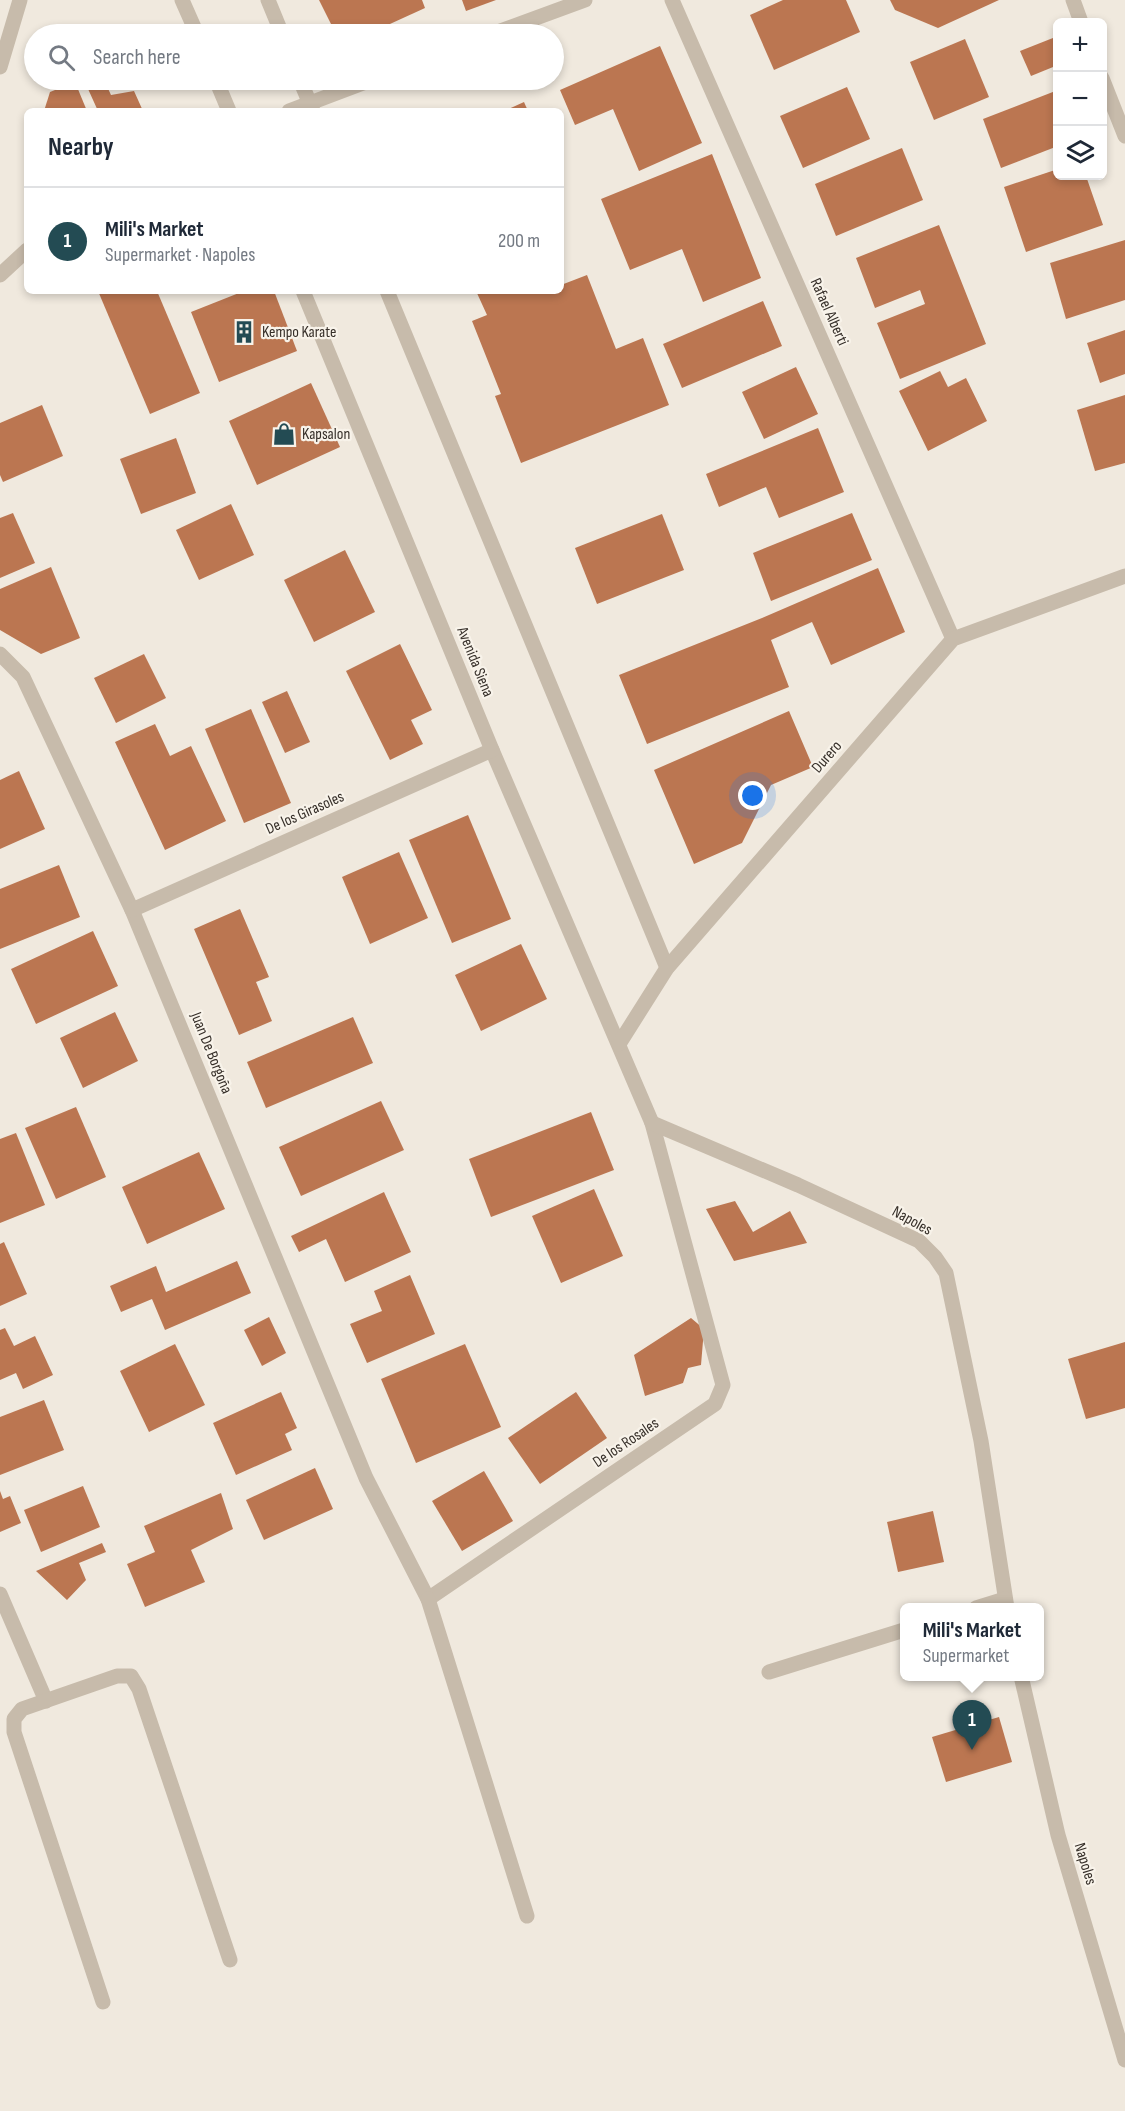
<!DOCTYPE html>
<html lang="en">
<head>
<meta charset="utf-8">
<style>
  body { margin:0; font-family:"Sofia Sans Condensed",sans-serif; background:#f2f2f3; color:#1f2937 }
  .controls { position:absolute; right:18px; top:18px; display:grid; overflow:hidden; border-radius:9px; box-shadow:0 3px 9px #0003 }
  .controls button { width:54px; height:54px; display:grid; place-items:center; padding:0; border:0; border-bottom:2px solid #e0e1e3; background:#fff; color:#1f2937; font:30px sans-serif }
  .you { position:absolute; left:753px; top:796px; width:21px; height:21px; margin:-15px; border:4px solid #fff; border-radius:50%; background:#1a73e8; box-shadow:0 0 0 9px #1a73e833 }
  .badge { display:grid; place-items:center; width:39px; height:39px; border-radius:50%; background:#234b53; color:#fff; font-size:20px; font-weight:700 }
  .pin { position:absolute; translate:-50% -50px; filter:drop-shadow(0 2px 3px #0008) }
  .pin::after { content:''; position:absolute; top:32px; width:21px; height:18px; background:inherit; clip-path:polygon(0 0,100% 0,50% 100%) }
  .popup { position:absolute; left:900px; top:1603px; width:144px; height:78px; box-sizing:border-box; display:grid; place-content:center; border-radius:9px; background:#fff; filter:drop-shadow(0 2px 4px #0005); font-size:20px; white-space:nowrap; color:#747a83 }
  .popup b { font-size:22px; color:#1f2937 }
  .popup::after { content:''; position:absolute; left:50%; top:100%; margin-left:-12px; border:12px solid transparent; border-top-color:#fff }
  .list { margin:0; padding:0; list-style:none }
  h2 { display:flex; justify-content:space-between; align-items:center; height:78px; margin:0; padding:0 24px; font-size:26px }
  h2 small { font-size:20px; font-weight:400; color:#747a83 }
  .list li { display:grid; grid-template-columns:39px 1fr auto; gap:18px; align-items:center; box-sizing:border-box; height:108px; padding:0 24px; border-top:2px solid #e0e1e3 }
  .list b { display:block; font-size:22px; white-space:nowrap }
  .list p { margin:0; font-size:20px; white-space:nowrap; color:#747a83 }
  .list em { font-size:20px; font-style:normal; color:#747a83 }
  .icon { flex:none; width:33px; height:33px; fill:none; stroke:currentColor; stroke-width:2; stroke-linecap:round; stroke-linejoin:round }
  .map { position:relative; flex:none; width:1125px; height:2111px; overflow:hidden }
  .search { position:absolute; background:#fff; box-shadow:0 3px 9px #0003; left:24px; top:24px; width:540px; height:66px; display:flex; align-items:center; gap:15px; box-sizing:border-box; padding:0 21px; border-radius:33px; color:#747a83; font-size:22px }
  .panel { position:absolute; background:#fff; box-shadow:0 3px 9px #0003; left:24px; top:108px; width:540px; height:186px; border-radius:9px }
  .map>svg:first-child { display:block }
  .building { fill:#bb7651 }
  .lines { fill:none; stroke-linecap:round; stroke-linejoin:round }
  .minor { stroke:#c7bbab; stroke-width:15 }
  .labels { text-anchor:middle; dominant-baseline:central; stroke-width:4.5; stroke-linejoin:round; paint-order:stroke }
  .street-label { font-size:16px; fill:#362f29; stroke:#f8f3ea }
  .poi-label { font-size:16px; fill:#362f29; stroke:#f8f3ea; text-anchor:start }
</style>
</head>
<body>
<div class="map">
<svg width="1125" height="2111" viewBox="0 0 1125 2111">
  <rect width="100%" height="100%" fill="#f0e9de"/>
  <!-- building -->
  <g class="building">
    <path d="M319 0H422L425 8 368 34H336Z"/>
    <path d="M462 0H496L466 11Z"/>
    <path d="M783 0H846L860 32 774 70 750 15Z"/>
    <path d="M890 0H999L938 28 895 10Z"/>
    <path d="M1058 36V65L1031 76 1020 51Z"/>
    <path d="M965 39 989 97 934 120 910 62Z"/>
    <path d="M660 46 702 143 639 171 613 109 575 125 560 90Z"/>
    <path d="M84 80H104L111 95 134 91 143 111H98Z"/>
    <path d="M75 82 87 111H44L50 92Z"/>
    <path d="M847 87 870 139 803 168 780 116Z"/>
    <path d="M1058 90V146L1001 168 983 119Z"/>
    <path d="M524 102 528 111H504Z"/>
    <path d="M902 148 923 200 836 236 815 184Z"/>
    <path d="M712 154 761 278 703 302 682 249 630 270 601 199Z"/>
    <path d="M1058 169V176H1086L1103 225 1026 252 1004 187Z"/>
    <path d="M939 225 986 344 900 379 877 323 925 304 920 290 875 308 856 258Z"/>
    <path d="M1125 240V300L1066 319 1050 263Z"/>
    <path d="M587 275 616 349 643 338 669 405 521 463 495 396 501 394 472 321 487 315 476 291H561V285Z"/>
    <path d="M98 291H157L200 393 150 414Z"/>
    <path d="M244 291H274L297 351 219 382 191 312Z"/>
    <path d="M763 301 782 346 682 388 663 344Z"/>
    <path d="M1125 330V374L1100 383 1087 343Z"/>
    <path d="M796 367 818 414 764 439 742 392Z"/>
    <path d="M940 371 948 387 966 378 987 421 928 451 899 391Z"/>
    <path d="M311 383 340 447 257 485 229 421Z"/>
    <path d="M1125 395V463L1095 471 1077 410Z"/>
    <path d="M42 405 63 456 3 482 0 475V423Z"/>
    <path d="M818 428 844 492 779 518 766 487 719 507 706 474Z"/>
    <path d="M176 438 196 493 141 514 120 459Z"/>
    <path d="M231 504 254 555 199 580 176 530Z"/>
    <path d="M13 513 35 563 0 578V518Z"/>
    <path d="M852 513 872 560 771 601 753 553Z"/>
    <path d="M662 514 684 570 597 604 575 548Z"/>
    <path d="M345 550 375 612 314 642 284 580Z"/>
    <path d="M51 567 80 638 41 654 0 630V589Z"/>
    <path d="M878 568 905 632 831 665 812 622 771 640 789 687 647 744 619 675 762 618Z"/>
    <path d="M400 644 432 710 411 720 423 744 390 760 346 671Z"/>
    <path d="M144 654 166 698 116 723 94 678Z"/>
    <path d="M287 691 310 742 285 753 262 702Z"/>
    <path d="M251 709 291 803 244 823 205 729Z"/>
    <path d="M789 711 813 767 771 785 742 843 694 864 654 770Z"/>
    <path d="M155 724 170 756 191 746 226 821 165 850 115 742Z"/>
    <path d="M19 771 45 829 0 849V780Z"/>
    <path d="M468 815 511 919 452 943 409 840Z"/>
    <path d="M399 852 428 918 370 944 342 877Z"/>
    <path d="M59 865 80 917 0 949V889Z"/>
    <path d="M240 909 269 977 256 982 272 1021 239 1035 194 929Z"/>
    <path d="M93 931 118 986 36 1024 11 969Z"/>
    <path d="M521 944 547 999 481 1031 455 975Z"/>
    <path d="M115 1012 138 1061 83 1088 60 1038Z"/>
    <path d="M353 1017 373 1063 266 1108 247 1062Z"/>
    <path d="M381 1101 404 1150 301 1196 279 1147Z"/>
    <path d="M76 1107 106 1177 56 1199 25 1128Z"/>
    <path d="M591 1112 614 1170 491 1217 469 1159Z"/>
    <path d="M16 1133 45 1205 0 1223V1139Z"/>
    <path d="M199 1152 225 1209 147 1244 122 1187Z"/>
    <path d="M594 1189 623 1256 561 1283 532 1216Z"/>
    <path d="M384 1192 411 1252 345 1282 326 1239 299 1252 291 1236Z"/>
    <path d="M735 1201 753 1232 790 1211 807 1243 734 1261 706 1209Z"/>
    <path d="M4 1242 27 1294 0 1306V1244Z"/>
    <path d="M237 1261 251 1293 165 1330 152 1299 121 1312 110 1286 156 1266 166 1292Z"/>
    <path d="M410 1275 435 1334 367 1363 350 1324 382 1311 374 1291Z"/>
    <path d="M269 1317 286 1353 262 1366 244 1330Z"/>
    <path d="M691 1318 704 1329 701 1365 688 1368 683 1383 645 1396 634 1355Z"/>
    <path d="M5 1328 14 1346 35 1336 53 1375 23 1389 16 1373 0 1380V1330Z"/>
    <path d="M1125 1342V1408L1086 1419 1068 1359Z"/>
    <path d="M175 1344 205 1405 149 1432 120 1371Z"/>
    <path d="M465 1344 501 1427 416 1463 381 1379Z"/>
    <path d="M281 1392 297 1428 285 1434 292 1450 236 1475 213 1423Z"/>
    <path d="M576 1392 607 1438 540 1484 508 1438Z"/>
    <path d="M44 1400 64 1450 0 1475V1417Z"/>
    <path d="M315 1468 333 1509 264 1540 246 1500Z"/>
    <path d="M484 1471 513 1521 462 1551 432 1501Z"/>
    <path d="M83 1486 100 1527 41 1552 24 1510Z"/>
    <path d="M0 1491 3 1499 10 1496 21 1523 0 1532Z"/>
    <path d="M221 1493 233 1529 191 1550 205 1582 145 1607 127 1564 155 1552 144 1526Z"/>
    <path d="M933 1511 944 1562 898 1572 887 1522Z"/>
    <path d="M102 1543 106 1552 79 1563 86 1580 67 1600 36 1571Z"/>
    <path d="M999 1717 1012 1762 946 1782 932 1737Z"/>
  </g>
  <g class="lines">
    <!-- minor -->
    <g class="minor">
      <path d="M182 0 197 34"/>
      <path d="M268 0 282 34"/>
      <path d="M672 0 953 639"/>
      <path d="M1073 0 1081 22"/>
      <path d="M492 34 585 0"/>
      <path d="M0 67 20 0"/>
      <path d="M1102 78 1125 136"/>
      <path d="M216 80 229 111"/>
      <path d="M300 80 313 111"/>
      <path d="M289 111 371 80"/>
      <path d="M0 275 27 250"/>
      <path d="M387 291 667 968"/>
      <path d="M0 654 23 677 132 910 366 1478 428 1599 715 1404 723 1385 652 1123 492 750 303 291"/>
      <path d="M132 910 492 750"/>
      <path d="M619 1044 667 968 953 639 1125 576"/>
      <path d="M652 1123 798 1185 919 1241 935 1257 946 1273 981 1441 1007 1608"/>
      <path d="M0 1594 46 1701"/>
      <path d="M428 1599 527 1916"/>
      <path d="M976 1608 1005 1599"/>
      <path d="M769 1672 904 1630"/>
      <path d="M1021 1676 1058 1835 1125 2060"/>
      <path d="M103 2002 14 1732V1719L22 1709 117 1676H131L139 1689 230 1960"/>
    </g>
  </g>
  <!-- icons -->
  <defs>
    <g id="building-bare" transform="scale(1.8)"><path d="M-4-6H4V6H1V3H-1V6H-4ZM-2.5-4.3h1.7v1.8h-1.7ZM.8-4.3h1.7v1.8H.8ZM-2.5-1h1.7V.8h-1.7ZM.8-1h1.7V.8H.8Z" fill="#234b53" stroke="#f8f3ea" stroke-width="2.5" paint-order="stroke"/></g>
    <g id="shop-bare" transform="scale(1.8)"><path d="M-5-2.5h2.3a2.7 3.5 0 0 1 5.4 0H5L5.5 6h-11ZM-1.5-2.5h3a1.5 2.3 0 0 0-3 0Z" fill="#234b53" stroke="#f8f3ea" stroke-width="2.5" paint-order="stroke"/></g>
  </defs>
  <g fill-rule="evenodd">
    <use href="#building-bare" x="244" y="332"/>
    <use href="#shop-bare" x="284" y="434"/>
  </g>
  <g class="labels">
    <!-- street labels -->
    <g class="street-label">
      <text transform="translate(829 312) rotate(66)">Rafael Alberti</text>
      <text transform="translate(475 662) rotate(68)">Avenida Siena</text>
      <text transform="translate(827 757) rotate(-49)">Durero</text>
      <text transform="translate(305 813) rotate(-24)">De los Girasoles</text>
      <text transform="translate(211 1053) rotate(68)">Juan De Borgoña</text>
      <text transform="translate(912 1221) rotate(29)">Napoles</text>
      <text transform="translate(626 1443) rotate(-34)">De los Rosales</text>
      <text transform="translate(1085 1864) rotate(73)">Napoles</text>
    </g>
    <!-- poi labels -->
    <g class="poi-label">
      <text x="262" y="332">Kempo Karate</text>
      <text x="302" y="434">Kapsalon</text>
    </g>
  </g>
</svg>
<div class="controls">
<button>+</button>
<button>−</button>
<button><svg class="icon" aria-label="layers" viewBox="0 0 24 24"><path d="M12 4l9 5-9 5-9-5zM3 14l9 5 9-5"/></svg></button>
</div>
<div class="you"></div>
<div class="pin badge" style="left:972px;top:1750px">1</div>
<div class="popup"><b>Mili's Market</b>Supermarket</div>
<div class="search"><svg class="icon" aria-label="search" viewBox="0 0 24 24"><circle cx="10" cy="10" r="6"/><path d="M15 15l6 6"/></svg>Search here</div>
<section class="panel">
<h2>Nearby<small></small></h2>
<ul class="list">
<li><span class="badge">1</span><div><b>Mili's Market</b><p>Supermarket · Napoles</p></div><em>200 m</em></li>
</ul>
</section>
</div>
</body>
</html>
